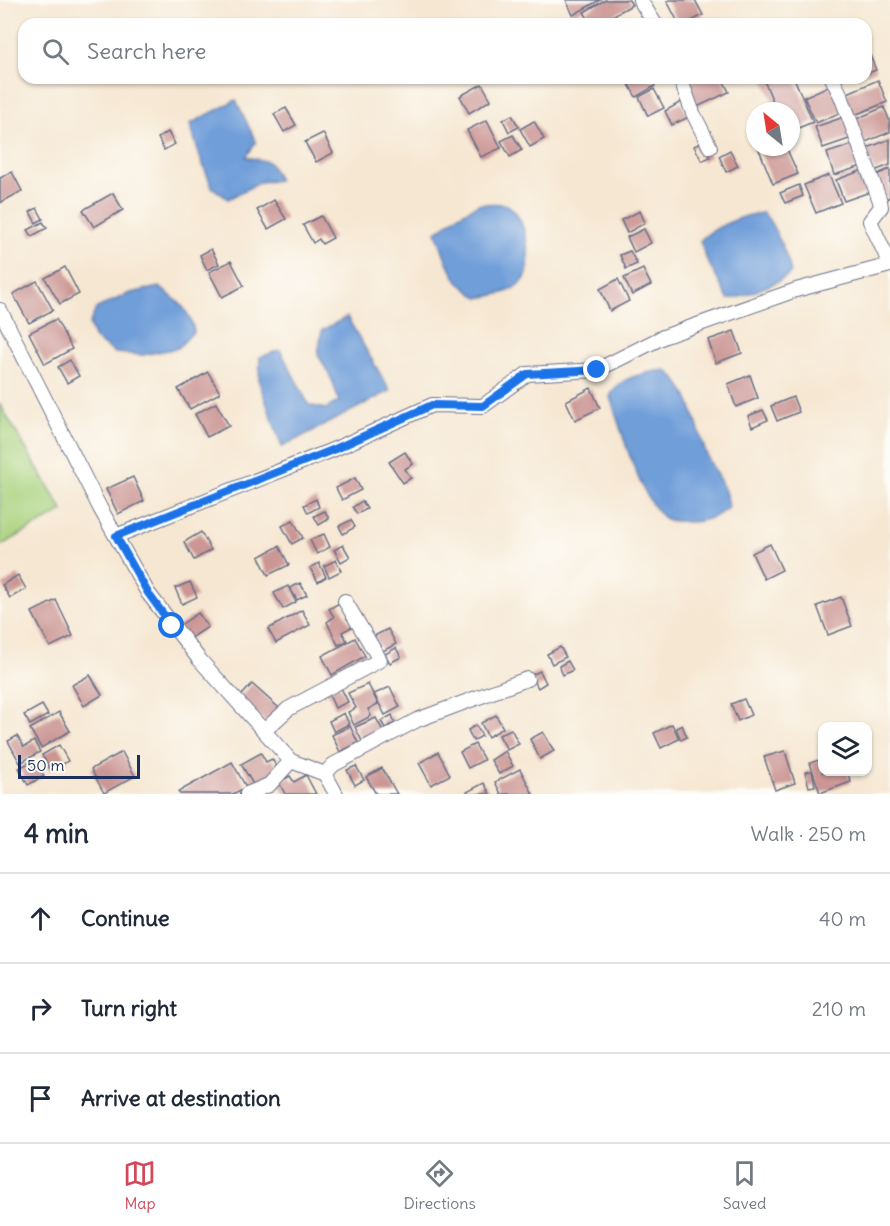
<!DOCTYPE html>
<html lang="en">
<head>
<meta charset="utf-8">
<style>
  body { margin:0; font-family:Delius,sans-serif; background:#f2f2f3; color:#1f2937 }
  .controls { position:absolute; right:18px; bottom:18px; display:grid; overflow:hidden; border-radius:12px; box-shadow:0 2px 4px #0004 }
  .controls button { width:54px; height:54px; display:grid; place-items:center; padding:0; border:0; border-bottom:2px solid #e0e1e3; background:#fff; color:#1f2937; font:30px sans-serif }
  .compass { position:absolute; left:746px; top:102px; width:54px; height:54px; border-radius:50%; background:#fff; box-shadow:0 2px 4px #0004; rotate:330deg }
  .scale { position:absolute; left:18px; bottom:15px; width:122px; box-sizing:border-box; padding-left:6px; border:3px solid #1b2f5e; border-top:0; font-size:16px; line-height:21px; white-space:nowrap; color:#1b2f5e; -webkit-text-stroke:4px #fdfcf7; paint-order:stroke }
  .stop { position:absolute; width:18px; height:18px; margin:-14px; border:4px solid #1a73e8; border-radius:50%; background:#fff }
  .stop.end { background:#1a73e8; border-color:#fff; box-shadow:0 2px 6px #0008 }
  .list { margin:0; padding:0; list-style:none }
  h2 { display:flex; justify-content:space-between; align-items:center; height:78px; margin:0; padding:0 24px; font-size:26px }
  h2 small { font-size:20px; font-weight:400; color:#747a83 }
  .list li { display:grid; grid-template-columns:39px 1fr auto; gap:18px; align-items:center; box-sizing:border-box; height:90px; padding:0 24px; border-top:2px solid #e0e1e3 }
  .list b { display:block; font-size:22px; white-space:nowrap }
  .list em { font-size:20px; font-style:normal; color:#747a83 }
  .icon { flex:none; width:33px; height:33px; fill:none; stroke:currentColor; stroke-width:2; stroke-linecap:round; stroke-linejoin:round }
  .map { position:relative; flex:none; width:890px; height:794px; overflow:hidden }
  .search { position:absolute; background:#fff; box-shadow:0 2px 4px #0004; left:18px; right:18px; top:18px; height:66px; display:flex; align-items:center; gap:15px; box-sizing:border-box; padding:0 21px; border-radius:18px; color:#747a83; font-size:22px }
  .sheet { height:348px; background:#fff }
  nav { display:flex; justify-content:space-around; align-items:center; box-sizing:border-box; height:84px; border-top:2px solid #e0e1e3; background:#fff; font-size:16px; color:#747a83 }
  nav a { display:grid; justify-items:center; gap:3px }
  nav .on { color:#d1495b }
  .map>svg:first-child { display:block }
  .green { fill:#a8d17c; stroke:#62806d; stroke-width:1.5 }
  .water { fill:#709ed9; stroke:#46669c; stroke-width:1.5 }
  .building { fill:#cb9694 }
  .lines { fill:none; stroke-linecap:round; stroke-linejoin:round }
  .minor-casing { stroke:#686f87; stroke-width:16 }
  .minor { stroke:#fff; stroke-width:14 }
  .route { stroke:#1a73e8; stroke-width:8 }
</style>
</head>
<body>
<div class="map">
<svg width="890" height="794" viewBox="0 0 890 794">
  <rect width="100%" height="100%" fill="#fdfcf7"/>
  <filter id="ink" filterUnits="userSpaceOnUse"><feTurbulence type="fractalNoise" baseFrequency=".0167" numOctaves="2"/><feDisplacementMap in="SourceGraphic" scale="12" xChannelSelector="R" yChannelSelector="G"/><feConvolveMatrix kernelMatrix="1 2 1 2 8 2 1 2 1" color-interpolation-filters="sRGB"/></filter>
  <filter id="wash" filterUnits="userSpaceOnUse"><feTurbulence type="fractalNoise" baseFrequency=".008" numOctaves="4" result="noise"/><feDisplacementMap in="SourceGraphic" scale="24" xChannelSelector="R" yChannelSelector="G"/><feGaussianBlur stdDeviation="1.35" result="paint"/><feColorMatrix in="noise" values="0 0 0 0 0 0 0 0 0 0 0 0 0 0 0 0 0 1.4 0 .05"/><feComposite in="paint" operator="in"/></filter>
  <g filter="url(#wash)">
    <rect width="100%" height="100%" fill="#f6e7d2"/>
    <!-- green -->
    <path class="green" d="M0 405 63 511 0 546Z"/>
    <!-- water -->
    <g class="water">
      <path d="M236 100 256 142 246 157 269 162 279 180 260 182 228 199 212 187 200 157 190 124Z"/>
      <path d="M479 204C487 204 500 202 507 205 525 213 534 263 525 278 516 293 494 295 478 298L458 282 447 262 436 232 459 215Z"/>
      <path d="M763 213C773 221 788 258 791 272 786 280 737 300 728 299L706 258 700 241C711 228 745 214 763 213Z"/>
      <path d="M159 287C178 301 189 308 194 331L178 348 143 355 115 353 95 339 89 324 97 308 130 293Z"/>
      <path d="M347 317 390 391 282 447 259 382 260 357 280 350 309 405 326 409 339 401 332 380 318 354 322 330Z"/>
      <path d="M666 370C691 388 696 426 706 453 713 472 728 487 728 508 713 520 698 524 680 521 676 521 670 521 666 519 641 504 620 425 610 397 616 377 647 372 666 370Z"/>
    </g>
    <g id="blocks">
      <!-- building -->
      <g class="building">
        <path d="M566 0H600L573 15Z"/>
        <path d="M605 0H629L632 5 598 24H591L584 12Z"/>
        <path d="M670 0H695L703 15 686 24H679L667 1Z"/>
        <path d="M869 53 876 70 866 74V54Z"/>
        <path d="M630 78H651L655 86 636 97 627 81Z"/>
        <path d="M685 78H722L729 92 697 107Z"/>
        <path d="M763 78H794L813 122 791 131V111H777Z"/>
        <path d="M878 80 887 102 852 116 843 95Z"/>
        <path d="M482 84 491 100 469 113 460 96Z"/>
        <path d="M833 84 844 111 816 123 804 97Z"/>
        <path d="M654 89 664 108 648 116 639 97Z"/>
        <path d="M681 102 689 117 672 125 665 111Z"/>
        <path d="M884 107 890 122V132L863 143 854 120Z"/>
        <path d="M286 108 296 125 284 132 274 114Z"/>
        <path d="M512 115 519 127 509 132 503 120Z"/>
        <path d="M844 117 852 138 823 148 815 127Z"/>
        <path d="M487 120 501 148 481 157 467 130Z"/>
        <path d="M534 121 544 139 530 147 520 129Z"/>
        <path d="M168 132 175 144 164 150 158 138Z"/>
        <path d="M323 133 333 153 316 162 305 142Z"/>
        <path d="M513 135 522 150 510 157 501 141Z"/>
        <path d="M890 139V165L874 171 865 149Z"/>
        <path d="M702 142 710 157 702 161 694 146Z"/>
        <path d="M855 144 862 166 834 175 827 153Z"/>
        <path d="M758 147H786L798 174 773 184Z"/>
        <path d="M730 150 738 166 726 172 719 156Z"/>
        <path d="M890 169V197L886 199 876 175Z"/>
        <path d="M863 170 870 192 844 201 836 180Z"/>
        <path d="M12 172 22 191 0 203V178Z"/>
        <path d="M829 175 841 203 816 213 804 185Z"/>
        <path d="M799 185 803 196 785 203 780 193Z"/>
        <path d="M113 193 123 210 94 227 83 210Z"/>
        <path d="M274 200 286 219 268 229 257 210Z"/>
        <path d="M37 208 43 219 36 223 30 212Z"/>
        <path d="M640 211 645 223 627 233 621 220Z"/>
        <path d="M321 216 333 238 322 244 319 239 313 243 303 225Z"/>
        <path d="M43 222 47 228 32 236 28 230Z"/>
        <path d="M644 229 651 243 634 252 627 237Z"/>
        <path d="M211 249 219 264 207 270 200 255Z"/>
        <path d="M630 251 637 264 626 269 620 255Z"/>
        <path d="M231 261 244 286 222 297 209 272Z"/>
        <path d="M65 267 79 294 60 304 45 278Z"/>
        <path d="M643 269 651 285 632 295 624 278Z"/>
        <path d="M618 279 629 301 610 311 600 289Z"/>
        <path d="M37 281 53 310 29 323 13 294Z"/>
        <path d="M56 319 72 349 45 364 29 333Z"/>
        <path d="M734 331 742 353 716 363 708 340Z"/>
        <path d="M70 360 79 376 67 383 58 367Z"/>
        <path d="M208 372 220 393 190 409 178 389Z"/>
        <path d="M750 375 758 398 736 407 728 384Z"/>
        <path d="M591 388 600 408 575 420 566 401Z"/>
        <path d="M793 397 799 412 777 421 771 406Z"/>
        <path d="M216 403 229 426 207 437 195 414Z"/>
        <path d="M763 410 768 420 752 427 748 416Z"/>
        <path d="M405 452 413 464 405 469 411 478 403 483 389 462Z"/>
        <path d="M133 477 144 501 118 514 106 489Z"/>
        <path d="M355 478 361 490 342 500 336 488Z"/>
        <path d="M316 499 319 507 308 513 304 505Z"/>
        <path d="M362 501 367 509 357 514 353 507Z"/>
        <path d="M325 511 329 519 319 525 314 516Z"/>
        <path d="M293 520 303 538 292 544 282 526Z"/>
        <path d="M351 520 355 527 343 534 339 526Z"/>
        <path d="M201 532 211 550 194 560 184 542Z"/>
        <path d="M324 534 330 547 317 554 310 540Z"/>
        <path d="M770 544 782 570 764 579 752 553Z"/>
        <path d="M343 545 350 557 341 562 334 550Z"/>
        <path d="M279 546 289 565 268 575 259 557Z"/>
        <path d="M336 560 341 571 329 577 324 566Z"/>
        <path d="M319 563 326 577 318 582 310 568Z"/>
        <path d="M18 575 26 589 10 598 2 585Z"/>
        <path d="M190 582 197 597 182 604 175 588Z"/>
        <path d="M300 583 307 595 297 600 290 588Z"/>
        <path d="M288 586 296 602 283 609 274 593Z"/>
        <path d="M841 597 852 626 828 635 817 606Z"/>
        <path d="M56 600 73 636 50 647 32 612Z"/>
        <path d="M339 603 352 627 342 632 347 641 338 645 327 622 334 617 329 609Z"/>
        <path d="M302 610 310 625 276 643 268 629Z"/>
        <path d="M198 613 208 627 188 640 179 626Z"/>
        <path d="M388 629 396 644 383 651 374 636Z"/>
        <path d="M355 638 365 656 332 675 322 656Z"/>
        <path d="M560 647 566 657 552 664 547 654Z"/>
        <path d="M396 648 401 657 390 663 385 654Z"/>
        <path d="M568 661 573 670 563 675 559 666Z"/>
        <path d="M540 671 546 683 538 688 531 675Z"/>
        <path d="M90 675 102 695 84 706 72 685Z"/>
        <path d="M252 684 279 708 265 722 240 697Z"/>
        <path d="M339 684 348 702 335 708 327 690Z"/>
        <path d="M368 684 378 704 368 709 371 716 354 725 348 712 356 708 348 693Z"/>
        <path d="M390 687 400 707 385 715 374 694Z"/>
        <path d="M744 699 751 715 738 721 731 704Z"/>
        <path d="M42 705 48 715 30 725 24 715Z"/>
        <path d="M59 712 70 731 41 748 30 729Z"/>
        <path d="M344 713 349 724 334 732 329 721Z"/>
        <path d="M392 715 395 723 385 728 381 721Z"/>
        <path d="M496 715 503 728 488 737 481 723Z"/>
        <path d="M376 718 383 731 362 741 355 727Z"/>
        <path d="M672 724 679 739 661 748 654 733Z"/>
        <path d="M476 725 482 736 473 741 468 730Z"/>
        <path d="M682 725 687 737 681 740 676 728Z"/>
        <path d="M350 726 358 743 340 752 332 735Z"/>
        <path d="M511 729 519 744 507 750 499 735Z"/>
        <path d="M543 732 554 751 540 759 530 739Z"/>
        <path d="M17 736 24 747 34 741 40 752 20 763 8 741Z"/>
        <path d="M475 744 484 760 468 768 460 752Z"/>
        <path d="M59 745 68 761 51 771 42 755Z"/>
        <path d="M505 751 513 766 499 774 491 760Z"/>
        <path d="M785 751 795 783 775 790 764 757Z"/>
        <path d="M122 752 135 776 104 793 91 769Z"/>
        <path d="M438 752 450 775 431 785 419 763Z"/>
        <path d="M261 753 266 762 272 759 280 772 254 786 241 764Z"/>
        <path d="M822 759V772H847L851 782 820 793 810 763Z"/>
        <path d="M34 760 44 776 28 785 19 768Z"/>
        <path d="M232 762 246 787 233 794H180L178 792Z"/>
        <path d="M356 766 364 780 355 785 347 770Z"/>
        <path d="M382 768 397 794H376L366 777Z"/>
        <path d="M520 769 533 794H501L495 782Z"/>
        <path d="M812 771 815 786 809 787 805 772Z"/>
        <path d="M306 775 316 794H285L279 782 290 776 294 782Z"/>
        <path d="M484 783 490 794H468L467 792Z"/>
      </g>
    </g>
  </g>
  <g filter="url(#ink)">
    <use href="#blocks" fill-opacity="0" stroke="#686f87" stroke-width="1.5"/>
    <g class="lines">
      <!-- minor casing -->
      <g class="minor-casing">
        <g id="minor">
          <path d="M640 0 655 24"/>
          <path d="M680 78 693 113 710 147"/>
          <path d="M832 78 841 96 880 201 881 207 870 221 890 264"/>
          <path d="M0 310 100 508 148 593 199 659 291 761 269 785 247 794"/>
          <path d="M116 536 335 449 432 405 483 406 527 374 597 370 663 337 796 290 890 265"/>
          <path d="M265 730 288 709 380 660 345 601"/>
          <path d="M291 761 325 774 336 794"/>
          <path d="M325 774 333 765 417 720 527 679"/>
        </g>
      </g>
      <!-- minor -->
      <use href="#minor" class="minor"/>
    </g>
  </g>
  <g class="lines" filter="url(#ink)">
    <!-- route -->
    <path class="route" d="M172 626 148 593 116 536 335 449 432 405 483 406 527 374 597 370"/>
  </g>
</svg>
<div class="controls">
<button><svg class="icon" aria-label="layers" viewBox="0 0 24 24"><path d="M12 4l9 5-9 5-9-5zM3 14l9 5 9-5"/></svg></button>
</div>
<svg class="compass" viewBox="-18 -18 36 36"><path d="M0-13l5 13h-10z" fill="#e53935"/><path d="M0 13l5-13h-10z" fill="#747a83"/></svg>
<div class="scale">50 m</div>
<div class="stop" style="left:172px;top:626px"></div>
<div class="stop end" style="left:597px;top:370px"></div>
<div class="search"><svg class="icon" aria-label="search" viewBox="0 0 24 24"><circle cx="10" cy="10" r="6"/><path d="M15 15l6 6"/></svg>Search here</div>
</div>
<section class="sheet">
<h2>4 min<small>Walk · 250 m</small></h2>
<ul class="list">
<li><svg class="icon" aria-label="ahead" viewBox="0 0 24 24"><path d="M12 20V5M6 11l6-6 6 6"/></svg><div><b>Continue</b></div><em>40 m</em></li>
<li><svg class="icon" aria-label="right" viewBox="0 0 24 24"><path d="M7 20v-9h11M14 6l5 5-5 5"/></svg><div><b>Turn right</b></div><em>210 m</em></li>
<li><svg class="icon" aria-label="arrive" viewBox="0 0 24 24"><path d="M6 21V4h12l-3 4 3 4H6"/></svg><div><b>Arrive at destination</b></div></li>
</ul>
</section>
<nav>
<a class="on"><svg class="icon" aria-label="map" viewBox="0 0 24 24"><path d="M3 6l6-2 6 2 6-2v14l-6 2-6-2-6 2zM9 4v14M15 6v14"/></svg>Map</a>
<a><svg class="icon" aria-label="directions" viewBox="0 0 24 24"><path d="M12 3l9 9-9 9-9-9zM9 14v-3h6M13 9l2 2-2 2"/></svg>Directions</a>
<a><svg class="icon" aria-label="saved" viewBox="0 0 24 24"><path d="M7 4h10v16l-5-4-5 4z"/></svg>Saved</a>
</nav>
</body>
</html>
